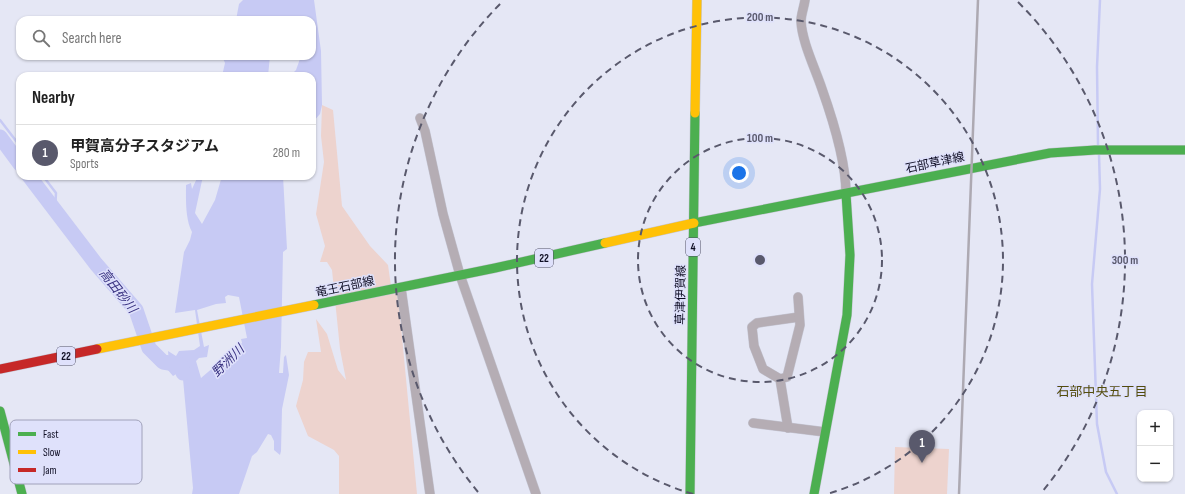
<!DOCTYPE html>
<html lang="en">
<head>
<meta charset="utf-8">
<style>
  body { margin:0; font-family:"Sofia Sans Condensed","Noto Sans JP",sans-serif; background:#f6f6f6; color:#222 }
  .controls { position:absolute; right:12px; bottom:12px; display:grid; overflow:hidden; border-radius:8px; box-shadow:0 1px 3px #0004 }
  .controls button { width:36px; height:36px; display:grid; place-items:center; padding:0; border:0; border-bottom:1px solid #e0e0e0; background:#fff; color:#222; font:20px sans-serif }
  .you { position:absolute; left:739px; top:173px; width:14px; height:14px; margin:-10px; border:3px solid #fff; border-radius:50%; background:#1a73e8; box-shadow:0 0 0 6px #1a73e833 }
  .badge { display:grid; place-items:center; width:26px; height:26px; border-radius:50%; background:#59596c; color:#fff; font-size:13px; font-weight:700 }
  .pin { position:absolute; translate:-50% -33px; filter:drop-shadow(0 1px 2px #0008) }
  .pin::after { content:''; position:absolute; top:21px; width:14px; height:12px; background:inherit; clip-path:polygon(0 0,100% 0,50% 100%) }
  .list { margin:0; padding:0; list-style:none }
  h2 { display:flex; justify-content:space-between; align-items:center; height:52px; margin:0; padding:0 16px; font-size:17px }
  h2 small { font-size:13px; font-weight:400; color:#767676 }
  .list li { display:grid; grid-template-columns:26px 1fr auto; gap:12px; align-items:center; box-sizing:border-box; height:56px; padding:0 16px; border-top:1px solid #e0e0e0 }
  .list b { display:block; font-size:15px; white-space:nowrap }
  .list p { margin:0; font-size:13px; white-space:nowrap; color:#767676 }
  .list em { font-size:13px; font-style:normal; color:#767676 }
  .icon { flex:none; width:22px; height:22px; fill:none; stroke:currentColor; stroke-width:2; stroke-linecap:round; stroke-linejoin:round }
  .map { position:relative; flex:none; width:1185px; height:494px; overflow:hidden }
  .search { position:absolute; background:#fff; box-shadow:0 1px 3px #0004; left:16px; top:16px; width:300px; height:44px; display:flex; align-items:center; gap:10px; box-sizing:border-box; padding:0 14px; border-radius:12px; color:#767676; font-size:15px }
  .panel { position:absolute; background:#fff; box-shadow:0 1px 3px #0004; left:16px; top:72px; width:300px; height:108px; border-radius:12px }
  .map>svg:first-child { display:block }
  .green { fill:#edd3ce }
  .water { fill:#c7caf4; fill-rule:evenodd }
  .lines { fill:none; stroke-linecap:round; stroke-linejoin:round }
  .stream { stroke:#c7caf4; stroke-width:2.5 }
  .river { stroke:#c7caf4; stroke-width:15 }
  .street-casing { stroke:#c4c5d2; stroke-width:10 }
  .fast-casing { stroke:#c4c5d2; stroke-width:10 }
  .slow-casing { stroke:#c4c5d2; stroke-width:10 }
  .jam-casing { stroke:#c4c5d2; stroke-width:10 }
  .street { stroke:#b5adb4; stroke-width:9 }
  .fast { stroke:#4caf50; stroke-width:9 }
  .slow { stroke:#ffc107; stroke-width:9 }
  .jam { stroke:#c62828; stroke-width:9 }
  .rail { stroke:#ada9b2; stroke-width:2.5 }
  .ring { fill:none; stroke:#59596c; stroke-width:2; stroke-dasharray:7 5 }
  .labels { text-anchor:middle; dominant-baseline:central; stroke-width:3; stroke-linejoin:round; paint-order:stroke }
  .shield { fill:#dfe1fb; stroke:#4d4d64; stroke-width:1 }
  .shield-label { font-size:11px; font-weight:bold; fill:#0e0d23 }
  .street-label { font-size:12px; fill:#0e0d23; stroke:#dfe1fb }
  .water-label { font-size:13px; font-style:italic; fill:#3b3483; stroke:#dfe1fb }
  .neighbourhood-label { font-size:13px; fill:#534c0c; stroke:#dfe1fb }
  .key { fill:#dfe1fb; stroke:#a0a1ba; stroke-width:1 }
  .key-label { font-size:11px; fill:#0e0d23 }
  .centre { fill:#59596c; stroke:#dfe1fb; stroke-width:2 }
  .ring-label { font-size:12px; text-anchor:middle; font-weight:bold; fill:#59596c; stroke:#dfe1fb; stroke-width:3; stroke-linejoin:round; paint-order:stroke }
</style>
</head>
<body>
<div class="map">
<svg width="1185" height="494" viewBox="0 0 1185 494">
  <rect width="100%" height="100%" fill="#e5e7f5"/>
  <!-- green -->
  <g class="green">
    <path d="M322 105 333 110 342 206 370 246 388 265 392 293 398 295 417 494H339V456L334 450 308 436 296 406 303 380 304 362 308 352H321L316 319 327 334 338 370 346 380 340 349 332 270 327 262H320L325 246 316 214 324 162 321 136Z"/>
    <path d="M895 447 949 449 947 494H894Z"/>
  </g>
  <!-- water -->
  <g class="water">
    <path d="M243 0H314L321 51 322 105 320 114 312 123V76H280L286 72 292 74 296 70 301 56H312V20H293L289 18 286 20H236L239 4Z"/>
    <path d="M222 56H270L268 76H222L225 63Z"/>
    <path d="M198 176H203L195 213 202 224 215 200 222 176H283L287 249 283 252 281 347 279 373H283L284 357 286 355 289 375 282 409 281 451 280 455 274 450V441L271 435 268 434 257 452 252 456 239 494H192L193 488 183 379 181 371 173 376 167 369 169 364 168 351 176 356 179 351 194 350 200 346 195 310 175 313 184 252 190 240 192 232C185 219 186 199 186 185L191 183 192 189ZM228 295 239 297 247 338 241 339 242 343 201 378 196 361 199 358 207 357 209 345 204 347 197 310 216 304 226 303 225 297Z"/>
  </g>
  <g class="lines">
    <!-- stream -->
    <g class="stream">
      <path d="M0 120 20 146"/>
      <path d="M1098 145 1097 67 1100 0"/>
      <path d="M1099 154 1100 189 1092 284 1097 424 1106 472 1117 494"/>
      <path d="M43 176 56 193 55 211"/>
    </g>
    <!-- river -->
    <g class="river">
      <path d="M0 137 20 164"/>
      <path d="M29 176 96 264 136 310 149 348 163 362 181 365 183 373"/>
    </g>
    <!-- street casing -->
    <g class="street-casing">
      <g id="street">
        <path d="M805 0C804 7 801 15 801 21 802 42 815 68 822 89 833 120 846 161 846 194"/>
        <path d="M420 118 425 131 443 214 460 275 536 494"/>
        <path d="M401 288 430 494"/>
        <path d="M780 379 763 369 754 346 752 327 757 323 799 317"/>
        <path d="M753 423 825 432"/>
        <path d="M788 428 780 379 787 377 800 325 798 297"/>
      </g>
    </g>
    <!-- fast casing -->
    <g class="fast-casing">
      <g id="fast">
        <path d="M694 223 1050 153 1095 150H1185"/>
        <path d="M314 305 495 268 605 243"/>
        <path d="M0 411 22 494"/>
        <path d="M690 494 695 113"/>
        <path d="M814 494 847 315 850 255 846 194"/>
      </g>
    </g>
    <!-- slow casing -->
    <g class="slow-casing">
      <g id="slow">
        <path d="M695 113 697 0"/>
        <path d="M605 243 694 223"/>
        <path d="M97 349 314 305"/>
      </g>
    </g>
    <!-- jam casing -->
    <g class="jam-casing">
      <path id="jam" d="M0 369 97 349"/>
    </g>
    <!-- street -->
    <use href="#street" class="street"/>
    <!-- fast -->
    <use href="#fast" class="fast"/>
    <!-- slow -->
    <use href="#slow" class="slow"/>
    <!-- jam -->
    <use href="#jam" class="jam"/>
    <!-- rail -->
    <path class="rail" d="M959 494 978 0"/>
  </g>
  <!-- distance rings -->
  <g class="ring">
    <circle cx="760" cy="260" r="122"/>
    <path d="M693 494A243 243 0 1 1 827 494"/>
    <path d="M478 492A365 365 0 0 1 502 2M1018 2A365 365 0 0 1 1042 492"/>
  </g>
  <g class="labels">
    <!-- shield labels -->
    <g class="shield">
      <rect x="686" y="238" width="14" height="18" rx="3"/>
      <rect x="535" y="249" width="18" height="18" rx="3"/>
      <rect x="57" y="347" width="18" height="18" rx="3"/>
    </g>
    <g class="shield-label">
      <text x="693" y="247">4</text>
      <text x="544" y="258">22</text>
      <text x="66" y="356">22</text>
    </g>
    <!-- street labels -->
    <g class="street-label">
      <text transform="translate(935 163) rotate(-12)">石部草津線</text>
      <text transform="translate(345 287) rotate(-12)">竜王石部線</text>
      <text transform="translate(681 295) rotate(-89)">草津伊賀線</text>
    </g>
    <!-- water labels -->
    <g class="water-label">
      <text transform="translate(118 291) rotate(52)">高田砂川</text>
      <text transform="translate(228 361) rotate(-44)">野洲川</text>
    </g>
    <!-- neighbourhood labels -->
    <g class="neighbourhood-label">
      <text x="1102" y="392">石部中央五丁目</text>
    </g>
  </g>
  <!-- legend -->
  <rect x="10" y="420" width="132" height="64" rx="6" class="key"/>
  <rect x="18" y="432" width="18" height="4" fill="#4caf50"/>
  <rect x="18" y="450" width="18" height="4" fill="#ffc107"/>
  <rect x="18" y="468" width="18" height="4" fill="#c62828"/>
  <g class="key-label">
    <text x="43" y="438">Fast</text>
    <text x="43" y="456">Slow</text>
    <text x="43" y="474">Jam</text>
  </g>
  <circle cx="760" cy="260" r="6" class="centre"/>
  <g class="ring-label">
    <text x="760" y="21">200 m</text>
    <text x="760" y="142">100 m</text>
    <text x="1125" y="264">300 m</text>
  </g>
</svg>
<div class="controls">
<button>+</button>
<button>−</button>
</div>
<div class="you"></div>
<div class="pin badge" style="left:922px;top:463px">1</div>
<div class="search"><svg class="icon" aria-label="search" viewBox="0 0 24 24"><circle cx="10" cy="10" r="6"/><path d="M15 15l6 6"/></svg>Search here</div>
<section class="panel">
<h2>Nearby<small></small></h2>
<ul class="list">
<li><span class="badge">1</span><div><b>甲賀高分子スタジアム</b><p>Sports</p></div><em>280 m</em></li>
</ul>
</section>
</div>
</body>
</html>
